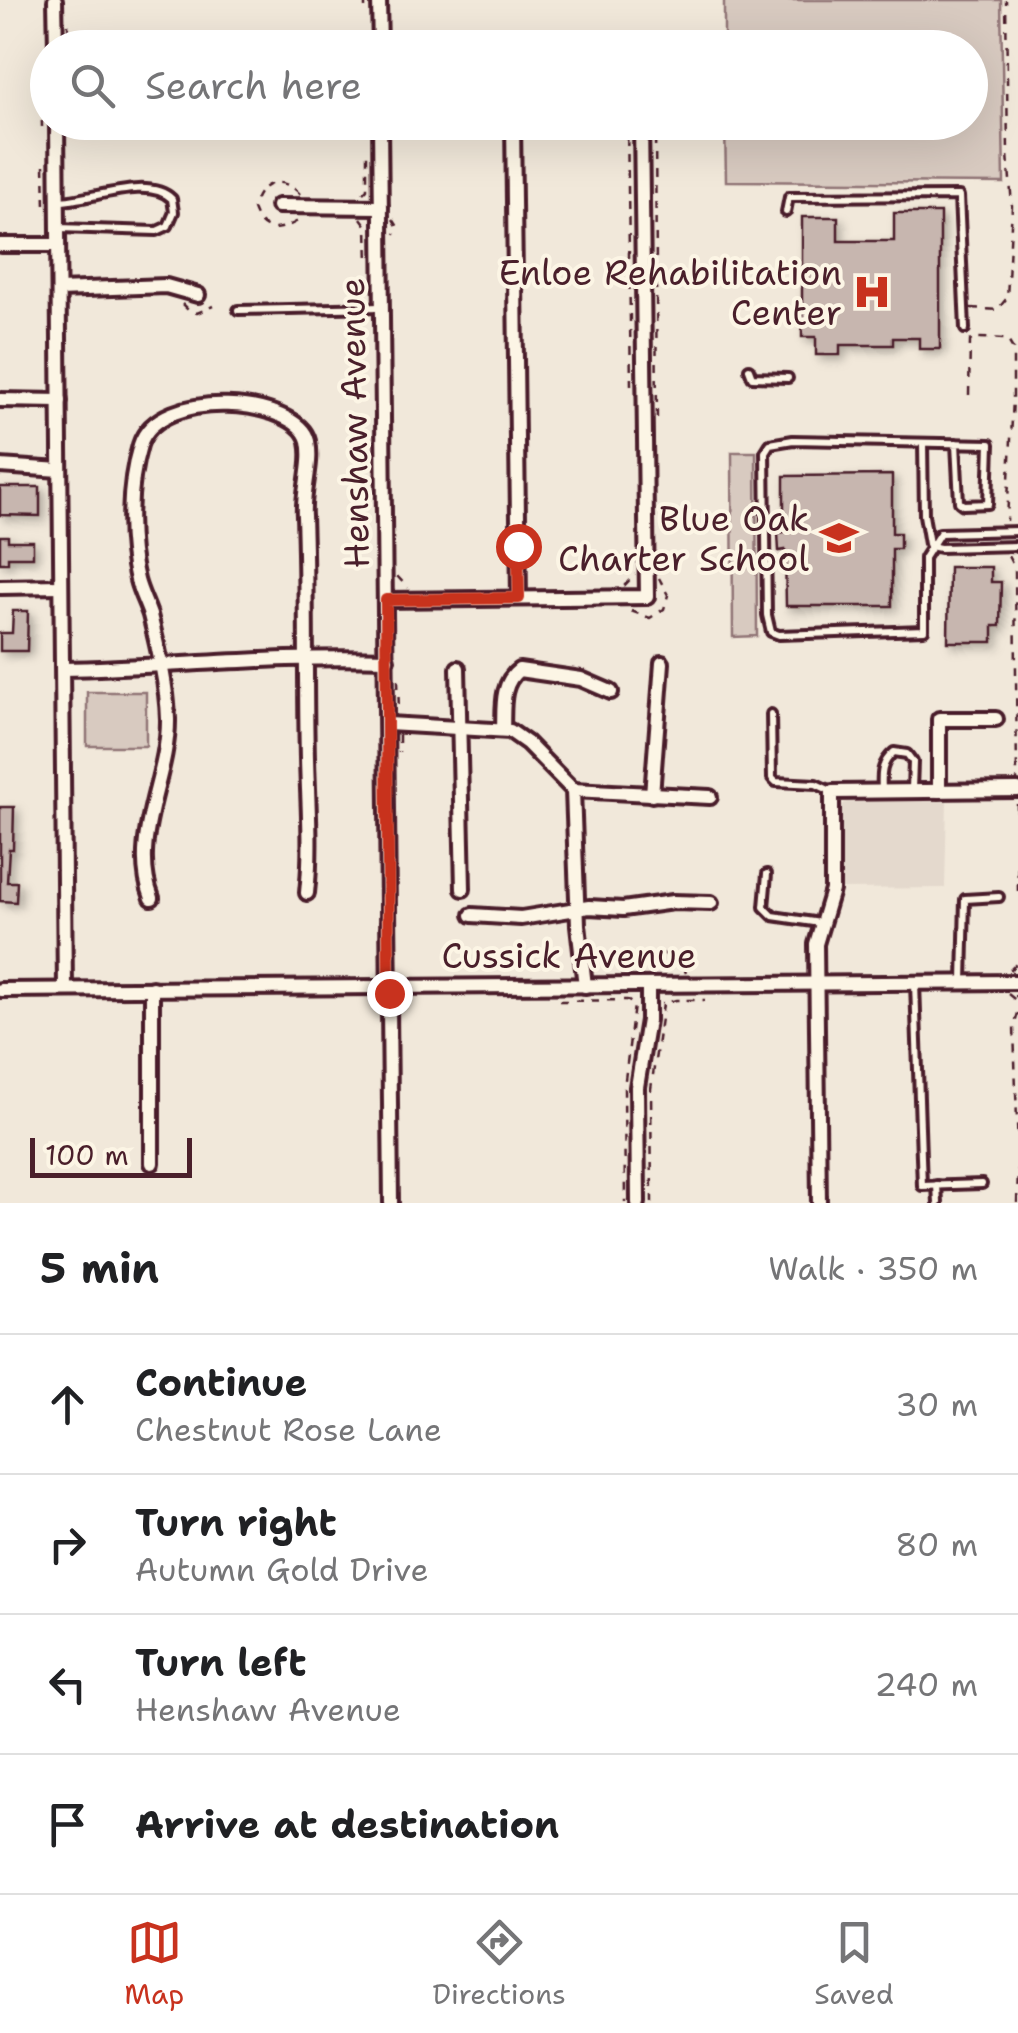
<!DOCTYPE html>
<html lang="en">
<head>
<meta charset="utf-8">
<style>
  body { margin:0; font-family:"Shantell Sans",sans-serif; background:#f6f6f6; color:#202124 }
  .scale { position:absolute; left:30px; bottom:25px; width:162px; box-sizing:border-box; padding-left:10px; border:5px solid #4a1f2b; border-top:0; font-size:28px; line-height:35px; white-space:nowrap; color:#4a1f2b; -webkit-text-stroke:8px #fcf5e5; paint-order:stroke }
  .stop { position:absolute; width:30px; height:30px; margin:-22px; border:8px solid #c8321e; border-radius:50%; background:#fff }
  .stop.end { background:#c8321e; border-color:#fff; box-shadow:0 2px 10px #0008 }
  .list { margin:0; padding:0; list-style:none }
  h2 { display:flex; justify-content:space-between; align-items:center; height:130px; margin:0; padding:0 40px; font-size:42px }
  h2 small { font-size:32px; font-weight:400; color:#757577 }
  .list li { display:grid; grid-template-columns:65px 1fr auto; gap:30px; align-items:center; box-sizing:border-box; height:140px; padding:0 40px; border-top:2px solid #e0e0e0 }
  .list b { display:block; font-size:38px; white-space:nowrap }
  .list p { margin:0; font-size:32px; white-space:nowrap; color:#757577 }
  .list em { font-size:32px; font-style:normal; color:#757577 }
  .icon { flex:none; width:55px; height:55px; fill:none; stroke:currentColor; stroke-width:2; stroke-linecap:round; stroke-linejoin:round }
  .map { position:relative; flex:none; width:1018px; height:1203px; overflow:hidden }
  .search { position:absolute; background:#fff; box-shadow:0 10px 40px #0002; left:30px; right:30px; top:30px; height:110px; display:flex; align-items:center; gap:25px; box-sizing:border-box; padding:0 35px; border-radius:55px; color:#757577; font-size:38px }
  .sheet { height:690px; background:#fff }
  nav { display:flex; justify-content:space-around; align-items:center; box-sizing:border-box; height:140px; border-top:2px solid #e0e0e0; background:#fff; font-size:28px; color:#757577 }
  nav a { display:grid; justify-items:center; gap:5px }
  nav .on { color:#c8321e }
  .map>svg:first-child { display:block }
  .built { fill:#e4d9cd }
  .green { fill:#d8cac0; stroke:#917476; stroke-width:2.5 }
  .building { fill:#c7b6af; stroke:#4a1f2b; stroke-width:2.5; filter:url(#shadow) }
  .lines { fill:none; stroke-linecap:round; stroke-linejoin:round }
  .service-casing { stroke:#4a1f2b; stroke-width:14 }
  .minor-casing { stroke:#4a1f2b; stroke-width:20 }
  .path { stroke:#4a1f2b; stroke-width:2.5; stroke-dasharray:8 8; stroke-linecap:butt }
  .service { stroke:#fcf5e5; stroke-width:6 }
  .minor { stroke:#fcf5e5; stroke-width:12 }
  .route { stroke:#c8321e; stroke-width:12 }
  .labels { text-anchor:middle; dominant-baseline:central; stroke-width:8; stroke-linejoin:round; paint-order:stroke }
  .poi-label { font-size:35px; fill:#4a1f2b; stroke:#fcf5e5; text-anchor:end }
  .street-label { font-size:35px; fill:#4a1f2b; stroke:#fcf5e5 }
</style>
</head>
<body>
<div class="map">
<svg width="1018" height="1203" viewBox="0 0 1018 1203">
  <defs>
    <filter id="shadow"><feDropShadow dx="4.5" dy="4.5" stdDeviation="5" flood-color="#0004"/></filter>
  </defs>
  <rect width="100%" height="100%" fill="#f1e8da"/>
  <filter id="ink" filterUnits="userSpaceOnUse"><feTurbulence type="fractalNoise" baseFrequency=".01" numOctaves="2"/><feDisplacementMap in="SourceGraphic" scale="20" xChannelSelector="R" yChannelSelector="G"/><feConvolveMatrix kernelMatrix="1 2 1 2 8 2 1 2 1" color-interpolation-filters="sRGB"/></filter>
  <g filter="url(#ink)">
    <!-- built -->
    <path class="built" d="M851 798 947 800 945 888 840 889V807Z"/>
    <!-- green -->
    <g class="green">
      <path d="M724 0H1001L1004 183 726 181 725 123 970 122V48L724 47Z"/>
      <path d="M732 452H756L757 636 733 637Z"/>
      <rect x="87" y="692" width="59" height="54"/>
    </g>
    <!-- building -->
    <g class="building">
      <path d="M894 213H940V349H919V338H893V345H840V355H816V337H802V217H838V241H894Z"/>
      <path d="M892 475V533H900V549H892V606H786L785 550 779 551 778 533 784 532V476Z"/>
      <path d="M0 487H40V516L0 515Z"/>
      <path d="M0 536H8V541H33V557H8V563H0Z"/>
      <path d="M949 567H991V582H1001L1000 626H993V642H948Z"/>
      <path d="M13 611H28L27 651H0V633H12Z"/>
      <path d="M0 807H14L13 849H9L7 882H17L16 902 0 901Z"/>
    </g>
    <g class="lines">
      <!-- service casing -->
      <g class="service-casing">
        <g id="service">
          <path d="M786 212 789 197 959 196 965 329"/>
          <path d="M58 228 157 231 168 226 174 212 172 199C148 175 89 201 59 201"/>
          <path d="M238 310 381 307"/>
          <path d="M749 369 752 377 788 378"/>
          <path d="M923 443 924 515 929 544"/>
          <path d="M956 443 959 502 963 505 988 504 990 444 793 440 770 444 765 452 767 615 771 632 779 635 924 630V558L940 533 1018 531"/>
          <path d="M930 546 940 548 1018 546"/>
          <path d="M771 714 772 778 776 782 816 784 831 791"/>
          <path d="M882 790C881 774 881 763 894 752L907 754 913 762 912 789"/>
          <path d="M767 874 764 907 773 916 820 923"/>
          <path d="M963 981 965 899 999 897"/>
          <path d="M915 983 922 1186 982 1184"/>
          <path d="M937 1185 938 1203"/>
        </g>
      </g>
      <!-- minor casing -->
      <g class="minor-casing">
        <g id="minor">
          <path d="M55 0 56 48"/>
          <path d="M379 0 380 48"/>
          <path d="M57 122 65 989"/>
          <path d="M380 122 391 1203"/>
          <path d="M513 122 519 598"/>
          <path d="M278 206 381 207"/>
          <path d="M0 245H57"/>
          <path d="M59 290 166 286 198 295"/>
          <path d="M0 400 60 401"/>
          <path d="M0 466 60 470"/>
          <path d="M0 587 61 586"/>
          <path d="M386 600 647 597 641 122"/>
          <path d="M458 668 463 889"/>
          <path d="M63 669C171 667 279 655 387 659"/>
          <path d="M388 724 510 731 527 743 573 790 578 925 585 986"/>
          <path d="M503 730C504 709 500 684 519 670L581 679 611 692"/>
          <path d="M573 790 710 797"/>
          <path d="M939 791V719H996"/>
          <path d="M652 795 662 663"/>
          <path d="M152 898C129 839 169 778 168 719 167 685 158 648 150 615 146 603 140 592 137 580 127 539 128 485 140 445 158 386 298 398 308 441 313 464 302 492 304 516 307 596 305 677 307 758 308 804 312 847 307 893"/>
          <path d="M472 915 521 918 589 907 623 909 673 902 711 903"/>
          <path d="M152 988V1163"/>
          <path d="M0 990 1018 982"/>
          <path d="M638 1203 637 1087 648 1020V986"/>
          <path d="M819 1203 816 944 832 890V792L1018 790"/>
        </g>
      </g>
      <!-- path -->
      <g class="path">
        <path d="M365 0V15"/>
        <path d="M68 24 69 46"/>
        <path d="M41 89 42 127"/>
        <path d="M627 122 631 386"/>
        <path d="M655 122 657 426"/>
        <path d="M44 165 45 208"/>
        <path d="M363 193 367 189V147"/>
        <path d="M300 194C282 174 257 182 253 209 263 238 283 230 303 218"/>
        <path d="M361 218 367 226 368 264"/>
        <path d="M393 219 398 227 395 234"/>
        <path d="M182 304 188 310 197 313 213 306"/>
        <path d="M971 308 997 310 1007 298 1012 206 1008 154 1006 0"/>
        <path d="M969 395 970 341 977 338 1007 339 1013 349V398L1007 521"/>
        <path d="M1008 556 1015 569 1017 781"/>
        <path d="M397 576 408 588"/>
        <path d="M624 586 635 574"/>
        <path d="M631 611 650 618 664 609 668 595 659 578"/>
        <path d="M398 680 399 712"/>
        <path d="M399 735V752"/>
        <path d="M1017 804 1018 897"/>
        <path d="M594 950 624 960"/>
        <path d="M1010 970 1018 962"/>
        <path d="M623 974 626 960 657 952 680 958 686 973"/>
        <path d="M1008 994 1018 1002"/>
        <path d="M1015 996H1018"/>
        <path d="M559 1001 627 1000 634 1005 624 1088 625 1203"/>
        <path d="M1018 1013 1014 1027 1018 1153"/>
        <path d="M652 1203 651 1089 663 1004 676 1000H705"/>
        <path d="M1017 1203 1018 1169"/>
      </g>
      <!-- service -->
      <use href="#service" class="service"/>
      <!-- minor -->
      <use href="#minor" class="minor"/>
    </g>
  </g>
  <g class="lines" filter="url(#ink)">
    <!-- route -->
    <path class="route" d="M389 993 386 600 519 598 518 546"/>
  </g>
  <!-- icons -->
  <defs>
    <g id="hospital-bare" transform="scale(3)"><path d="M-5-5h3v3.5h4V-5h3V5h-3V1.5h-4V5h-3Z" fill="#c8321e" stroke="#fcf5e5" stroke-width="2.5" paint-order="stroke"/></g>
    <g id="school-bare" transform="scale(3)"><path d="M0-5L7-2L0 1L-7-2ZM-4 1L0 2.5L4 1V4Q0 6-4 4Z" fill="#c8321e" stroke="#fcf5e5" stroke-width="2.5" paint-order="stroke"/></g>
  </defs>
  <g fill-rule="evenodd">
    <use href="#hospital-bare" x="872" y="292"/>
    <use href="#school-bare" x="839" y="538"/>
  </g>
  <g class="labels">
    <!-- poi labels -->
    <g class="poi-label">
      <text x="842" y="272">Enloe Rehabilitation<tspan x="842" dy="40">Center</tspan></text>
      <text x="809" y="518">Blue Oak<tspan x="809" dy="40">Charter School</tspan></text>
    </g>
    <!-- street labels -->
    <g class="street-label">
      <text transform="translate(354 423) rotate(-91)">Henshaw Avenue</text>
      <text x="569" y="955">Cussick Avenue</text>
    </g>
  </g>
</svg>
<div class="scale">100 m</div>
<div class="stop" style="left:518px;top:546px"></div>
<div class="stop end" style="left:389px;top:993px"></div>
<div class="search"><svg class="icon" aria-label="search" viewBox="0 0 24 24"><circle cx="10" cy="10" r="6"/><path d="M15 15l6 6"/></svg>Search here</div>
</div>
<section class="sheet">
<h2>5 min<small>Walk · 350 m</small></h2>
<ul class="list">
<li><svg class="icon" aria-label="ahead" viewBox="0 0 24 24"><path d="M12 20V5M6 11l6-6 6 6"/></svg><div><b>Continue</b><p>Chestnut Rose Lane</p></div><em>30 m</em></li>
<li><svg class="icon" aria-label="right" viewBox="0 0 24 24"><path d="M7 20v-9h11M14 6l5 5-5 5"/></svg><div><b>Turn right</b><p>Autumn Gold Drive</p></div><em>80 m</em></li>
<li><svg class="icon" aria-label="left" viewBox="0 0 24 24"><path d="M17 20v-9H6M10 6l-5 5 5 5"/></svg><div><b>Turn left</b><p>Henshaw Avenue</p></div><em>240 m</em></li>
<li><svg class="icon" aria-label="arrive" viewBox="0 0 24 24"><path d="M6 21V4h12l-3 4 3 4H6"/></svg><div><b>Arrive at destination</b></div></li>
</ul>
</section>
<nav>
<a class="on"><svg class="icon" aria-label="map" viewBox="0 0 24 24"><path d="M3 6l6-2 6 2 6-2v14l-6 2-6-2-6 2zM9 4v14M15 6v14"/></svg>Map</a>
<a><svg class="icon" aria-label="directions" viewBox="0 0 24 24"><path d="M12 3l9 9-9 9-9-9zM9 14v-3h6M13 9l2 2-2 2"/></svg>Directions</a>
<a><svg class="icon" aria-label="saved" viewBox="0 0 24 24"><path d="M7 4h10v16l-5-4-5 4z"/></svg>Saved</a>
</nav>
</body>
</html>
